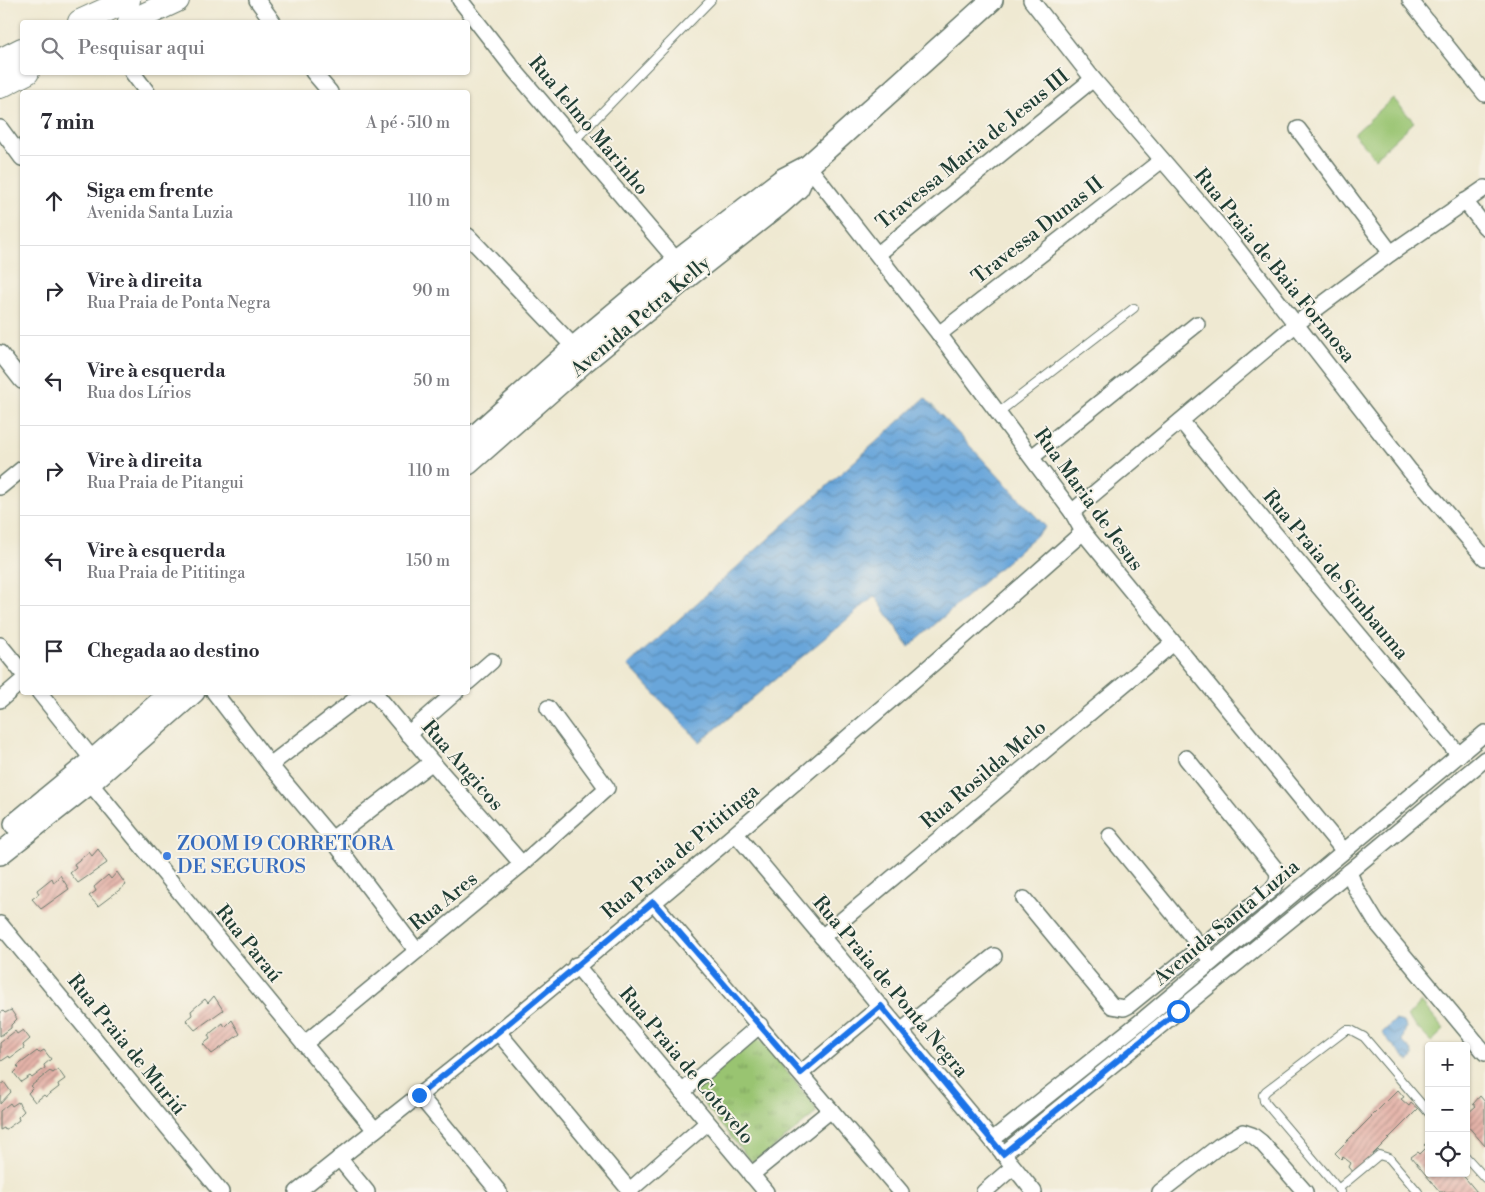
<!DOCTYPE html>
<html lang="pt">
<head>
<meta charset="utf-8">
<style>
  body { margin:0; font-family:"Libre Bodoni",serif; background:#f7f7f7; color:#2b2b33 }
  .controls { position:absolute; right:15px; bottom:15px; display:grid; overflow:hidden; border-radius:5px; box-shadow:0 1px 4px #0004 }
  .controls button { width:45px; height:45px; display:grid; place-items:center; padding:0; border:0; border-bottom:1px solid #e1e1e2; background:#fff; color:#2b2b33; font:25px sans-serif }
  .stop { position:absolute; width:15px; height:15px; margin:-11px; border:4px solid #1a73e8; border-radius:50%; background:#fff }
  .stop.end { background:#1a73e8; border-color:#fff; box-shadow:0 1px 5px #0008 }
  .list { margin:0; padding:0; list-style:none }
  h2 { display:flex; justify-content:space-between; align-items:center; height:65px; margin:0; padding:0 20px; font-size:21px }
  h2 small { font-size:16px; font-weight:400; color:#7c7c81 }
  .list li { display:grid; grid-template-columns:32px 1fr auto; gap:15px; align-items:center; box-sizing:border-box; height:90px; padding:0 20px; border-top:1px solid #e1e1e2 }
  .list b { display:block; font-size:19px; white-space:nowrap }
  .list p { margin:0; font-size:16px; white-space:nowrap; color:#7c7c81 }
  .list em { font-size:16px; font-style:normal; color:#7c7c81 }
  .icon { flex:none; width:28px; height:28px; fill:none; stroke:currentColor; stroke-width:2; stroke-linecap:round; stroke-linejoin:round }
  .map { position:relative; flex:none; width:1485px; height:1192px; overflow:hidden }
  .search { position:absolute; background:#fff; box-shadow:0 1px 4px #0004; left:20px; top:20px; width:450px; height:55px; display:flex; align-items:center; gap:12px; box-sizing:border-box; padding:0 18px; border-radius:5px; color:#7c7c81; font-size:19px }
  .panel { position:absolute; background:#fff; box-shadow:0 1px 4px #0004; left:20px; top:90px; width:450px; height:605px; border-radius:5px }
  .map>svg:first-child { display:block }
  .grass { fill:url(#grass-tufts); stroke:#5c8052 }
  .pitch { fill:#99c471; stroke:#5c8052 }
  .water { fill:url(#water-waves); stroke:#447287 }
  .building { fill:url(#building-hatch) }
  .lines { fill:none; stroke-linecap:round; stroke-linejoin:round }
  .lane-casing { stroke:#68796b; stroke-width:10 }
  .street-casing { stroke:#68796b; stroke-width:18 }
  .secondary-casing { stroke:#68796b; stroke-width:24 }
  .primary-casing { stroke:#68796b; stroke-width:26 }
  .lane { stroke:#fff; stroke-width:8 }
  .street { stroke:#fff; stroke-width:15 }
  .secondary { stroke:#fff; stroke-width:21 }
  .primary { stroke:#fff; stroke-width:24 }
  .route { stroke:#1a73e8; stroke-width:6 }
  .shop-dot { fill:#3f7fe0; stroke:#f7f3e8; stroke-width:2 }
  .labels { text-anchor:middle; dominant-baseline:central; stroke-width:4; stroke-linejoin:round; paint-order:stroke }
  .street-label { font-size:20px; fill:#1f3d34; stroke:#f7f3e8 }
  .shop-label { font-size:20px; fill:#366cbe; stroke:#f7f3e8; text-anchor:start }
</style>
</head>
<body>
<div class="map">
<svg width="1485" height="1192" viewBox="0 0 1485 1192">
  <defs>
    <pattern id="grass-tufts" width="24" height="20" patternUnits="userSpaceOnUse" patternTransform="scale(1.25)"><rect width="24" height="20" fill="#99c471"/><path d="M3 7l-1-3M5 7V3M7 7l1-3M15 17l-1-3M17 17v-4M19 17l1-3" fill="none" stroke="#7ca05e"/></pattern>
    <pattern id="water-waves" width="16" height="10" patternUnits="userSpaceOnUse" patternTransform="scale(1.25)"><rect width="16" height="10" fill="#69a6da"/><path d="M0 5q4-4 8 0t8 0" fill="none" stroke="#5688b2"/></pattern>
    <pattern id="building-hatch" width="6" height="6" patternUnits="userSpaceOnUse" patternTransform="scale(1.25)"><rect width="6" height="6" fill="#e5b3a9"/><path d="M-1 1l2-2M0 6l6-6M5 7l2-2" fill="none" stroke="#b9938a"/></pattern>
  </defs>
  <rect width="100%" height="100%" fill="#f7f3e8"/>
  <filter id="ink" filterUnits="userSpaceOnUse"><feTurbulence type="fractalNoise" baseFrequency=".02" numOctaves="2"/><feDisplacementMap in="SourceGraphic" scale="10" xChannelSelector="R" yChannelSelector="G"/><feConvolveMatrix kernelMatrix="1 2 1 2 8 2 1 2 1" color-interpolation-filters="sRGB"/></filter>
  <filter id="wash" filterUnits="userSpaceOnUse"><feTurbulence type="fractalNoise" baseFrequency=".0096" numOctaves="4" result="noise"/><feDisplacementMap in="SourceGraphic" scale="20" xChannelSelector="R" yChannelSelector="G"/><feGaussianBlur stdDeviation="1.12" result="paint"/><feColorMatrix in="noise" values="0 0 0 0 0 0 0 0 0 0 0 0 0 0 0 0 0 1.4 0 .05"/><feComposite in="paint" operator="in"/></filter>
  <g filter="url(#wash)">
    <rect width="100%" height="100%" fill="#efe9d2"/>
    <!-- grass -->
    <path class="grass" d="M758 1039 763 1042 814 1105 816 1110 815 1114 757 1161 754 1162 749 1159 698 1097 697 1088 752 1041Z"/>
    <!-- pitch -->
    <g class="pitch">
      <path d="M1393 98 1414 122 1375 158 1354 134Z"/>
      <path d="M1421 1002 1444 1030 1431 1042 1407 1017Z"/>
    </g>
    <!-- water -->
    <g class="water">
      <path d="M925 398 1046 527 909 647 875 596 700 742 628 665Z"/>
      <path d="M1395 1020 1404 1022 1406 1027 1402 1041C1407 1048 1414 1049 1413 1057L1410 1061 1404 1058 1382 1033Z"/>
    </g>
    <g id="blocks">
      <!-- building -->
      <g class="building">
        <path d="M98 849 107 863 78 883 70 873 76 868 74 864 89 852 92 856Z"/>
        <path d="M117 872 126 885 98 906 89 896 96 891 94 887 108 875 111 879Z"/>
        <path d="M60 875 69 889 41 909 32 899 39 894 37 890 52 878 54 883Z"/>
        <path d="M214 996 223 1010 195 1030 186 1020 192 1015 191 1011 205 999 208 1003Z"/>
        <path d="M11 1010 17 1019 11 1025V1028L0 1036V1013L3 1011 5 1013Z"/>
        <path d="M232 1020 240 1034 212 1054 203 1044 210 1039 208 1035 223 1023 225 1027Z"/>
        <path d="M23 1030 30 1039 23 1045 24 1048 10 1058 9 1056 0 1062V1043L15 1031 17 1034Z"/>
        <path d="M44 1050 51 1059 44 1065 45 1068 32 1078 30 1076 21 1082 14 1073 19 1068 17 1066 37 1051 39 1053Z"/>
        <path d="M58 1069 65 1079 58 1084 59 1087 46 1097 44 1095 35 1102 28 1093 33 1088 31 1086 50 1071 53 1073Z"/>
        <path d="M4 1082 11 1092 0 1104V1085Z"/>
        <path d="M1398 1090 1404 1097 1401 1099 1409 1106 1411 1103 1418 1109 1354 1173 1349 1167 1351 1163 1343 1157 1341 1159 1335 1153Z"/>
        <path d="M1480 1096 1485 1102V1146L1466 1124V1110L1468 1113 1476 1106 1473 1104Z"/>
        <path d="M18 1102 24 1111 18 1117 19 1120 5 1130 4 1128 0 1130V1111L10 1103 12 1106Z"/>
        <path d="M1429 1140V1173H1461L1477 1192H1440L1411 1157 1418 1152 1420 1154 1427 1147 1424 1145Z"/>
      </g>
    </g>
  </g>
  <g filter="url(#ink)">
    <use href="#blocks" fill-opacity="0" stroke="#68796b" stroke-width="1"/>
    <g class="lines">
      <!-- lane casing -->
      <g class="lane-casing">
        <g id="lane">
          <path d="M574 141 711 0"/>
          <path d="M998 413 1134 308"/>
          <path d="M1466 1157 1485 1178"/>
          <path d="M1338 1189 1379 1155 1389 1158 1418 1192"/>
          <path d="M1341 1192 1264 1101 1263 1095 1266 1091 1346 1030H1351L1364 1037 1429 1113"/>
        </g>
      </g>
      <!-- street casing -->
      <g class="street-casing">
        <g id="street">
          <path d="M257 0 273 22"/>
          <path d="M460 0 516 72 683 268"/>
          <path d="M1031 0 1093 79 1225 233 1410 471 1485 558"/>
          <path d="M1410 0 1485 94"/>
          <path d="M132 72 147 92"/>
          <path d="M313 72 330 92"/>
          <path d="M0 128 22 158"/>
          <path d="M1298 129 1391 253"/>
          <path d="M808 166 939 334 1072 512 1083 532 1344 851"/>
          <path d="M1465 201 1485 227"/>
          <path d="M468 236 574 347"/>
          <path d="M878 254 1093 79"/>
          <path d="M939 334 1162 160"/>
          <path d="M0 353 22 381"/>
          <path d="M1181 421 1459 755"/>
          <path d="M1032 457 1197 324"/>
          <path d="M0 487 22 469"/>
          <path d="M1072 512 1296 324 1391 253 1485 188"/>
          <path d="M0 645 22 672"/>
          <path d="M468 682 492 661"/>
          <path d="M39 692 93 760"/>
          <path d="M214 692 270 765 332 839 416 950"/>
          <path d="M374 692 432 762 522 864"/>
          <path d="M0 700 22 681"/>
          <path d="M408 734 456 692"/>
          <path d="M270 765 365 692"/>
          <path d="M90 783 375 1130"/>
          <path d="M736 834 992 1140 1034 1192"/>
          <path d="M1110 836 1207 955"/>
          <path d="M332 839 432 762"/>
          <path d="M1349 872 1356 889 1376 922 1485 1053"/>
          <path d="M1024 899 1112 1006 1124 1008 1128 1006 1272 889C1277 883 1279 879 1277 871L1186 758"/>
          <path d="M653 902 901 1192"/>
          <path d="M0 924 221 1192"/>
          <path d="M822 937 1172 644"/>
          <path d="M576 965 766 1192"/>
          <path d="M901 1031 994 956"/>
          <path d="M498 1032 631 1192"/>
          <path d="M304 1044 522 864 607 788 548 708"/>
          <path d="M801 1073 881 1006"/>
          <path d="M682 1092 760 1025"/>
          <path d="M419 1095 499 1192"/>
          <path d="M992 1140 1145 1018 1485 733"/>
          <path d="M1003 1154 1349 872 1485 759"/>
          <path d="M339 1158 367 1192"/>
          <path d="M751 1175 831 1110"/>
          <path d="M630 1190 707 1123"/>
          <path d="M297 1192C364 1138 432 1086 498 1032 696 869 891 702 1083 532"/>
          <path d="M984 1192 1013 1167"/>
          <path d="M1160 1192 1219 1146 1243 1132 1252 1135 1261 1142 1305 1192"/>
        </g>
      </g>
      <!-- secondary casing -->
      <g class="secondary-casing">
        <g id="secondary">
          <path d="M468 442 574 347 677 261 783 179 808 166 992 0"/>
          <path d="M468 464 583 363 690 275 780 204 798 188 808 166"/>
          <path d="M15 824 93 760 169 694"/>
          <path d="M0 854 90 783 194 692"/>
        </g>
      </g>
      <!-- primary casing -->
      <g class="primary-casing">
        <g id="primary">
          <path d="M80 22 128 0"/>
          <path d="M130 22 177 0"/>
          <path d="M0 61 22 50"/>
          <path d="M0 86 27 72"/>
        </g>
      </g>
      <!-- lane -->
      <use href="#lane" class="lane"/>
      <!-- street -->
      <use href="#street" class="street"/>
      <!-- secondary -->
      <use href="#secondary" class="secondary"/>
      <!-- primary -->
      <use href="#primary" class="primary"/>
    </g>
  </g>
  <g class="lines" filter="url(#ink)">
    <!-- route -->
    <path class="route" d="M419 1095 498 1032 653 902 801 1073 881 1006 1003 1154 1178 1011"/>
  </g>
  <!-- markers -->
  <circle class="shop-dot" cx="167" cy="856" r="5"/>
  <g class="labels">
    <!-- street labels -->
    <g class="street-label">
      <text transform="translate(588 126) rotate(50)">Rua Ielmo Marinho</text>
      <text transform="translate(973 150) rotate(-39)">Travessa Maria de Jesus III</text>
      <text transform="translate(1038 231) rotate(-38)">Travessa Dunas II</text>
      <text transform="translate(1274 266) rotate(51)">Rua Praia de Baia Formosa</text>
      <text transform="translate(641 317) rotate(-40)">Avenida Petra Kelly</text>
      <text transform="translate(1088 500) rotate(54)">Rua Maria de Jesus</text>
      <text transform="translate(1335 575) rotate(50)">Rua Praia de Simbauma</text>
      <text transform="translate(462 766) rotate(49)">Rua Angicos</text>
      <text transform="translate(984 775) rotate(-40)">Rua Rosilda Melo</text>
      <text transform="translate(681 852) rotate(-40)">Rua Praia de Pititinga</text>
      <text transform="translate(444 902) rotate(-39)">Rua Ares</text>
      <text transform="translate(1227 923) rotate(-40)">Avenida Santa Luzia</text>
      <text transform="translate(248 944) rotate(51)">Rua Paraú</text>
      <text transform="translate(890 987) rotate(50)">Rua Praia de Ponta Negra</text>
      <text transform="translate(126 1045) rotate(51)">Rua Praia de Muriú</text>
      <text transform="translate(686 1066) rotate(50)">Rua Praia de Cotovelo</text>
    </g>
    <!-- shop labels -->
    <g class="shop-label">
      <text x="177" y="844">ZOOM I9 CORRETORA<tspan x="177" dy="23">DE SEGUROS</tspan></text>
    </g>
  </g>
</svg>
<div class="controls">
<button>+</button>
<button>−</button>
<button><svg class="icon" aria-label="locate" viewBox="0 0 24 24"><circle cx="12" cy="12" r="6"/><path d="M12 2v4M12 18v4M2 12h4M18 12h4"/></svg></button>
</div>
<div class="stop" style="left:1178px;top:1011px"></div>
<div class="stop end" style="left:419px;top:1095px"></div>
<div class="search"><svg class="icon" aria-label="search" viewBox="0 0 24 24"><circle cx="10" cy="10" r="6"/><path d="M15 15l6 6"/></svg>Pesquisar aqui</div>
<section class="panel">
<h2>7 min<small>A pé · 510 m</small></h2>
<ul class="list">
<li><svg class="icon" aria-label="ahead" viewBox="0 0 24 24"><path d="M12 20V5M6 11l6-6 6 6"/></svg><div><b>Siga em frente</b><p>Avenida Santa Luzia</p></div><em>110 m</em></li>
<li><svg class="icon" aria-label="right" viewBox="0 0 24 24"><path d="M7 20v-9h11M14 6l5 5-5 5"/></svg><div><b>Vire à direita</b><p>Rua Praia de Ponta Negra</p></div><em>90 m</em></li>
<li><svg class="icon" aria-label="left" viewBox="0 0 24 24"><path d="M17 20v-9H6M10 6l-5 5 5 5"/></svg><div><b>Vire à esquerda</b><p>Rua dos Lírios</p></div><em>50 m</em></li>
<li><svg class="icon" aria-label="right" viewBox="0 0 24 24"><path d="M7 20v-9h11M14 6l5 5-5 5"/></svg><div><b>Vire à direita</b><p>Rua Praia de Pitangui</p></div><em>110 m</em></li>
<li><svg class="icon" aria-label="left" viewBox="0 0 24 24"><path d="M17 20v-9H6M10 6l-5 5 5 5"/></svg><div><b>Vire à esquerda</b><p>Rua Praia de Pititinga</p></div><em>150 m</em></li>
<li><svg class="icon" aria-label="arrive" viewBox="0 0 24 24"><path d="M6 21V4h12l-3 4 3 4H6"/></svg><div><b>Chegada ao destino</b></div></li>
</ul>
</section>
</div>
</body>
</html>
